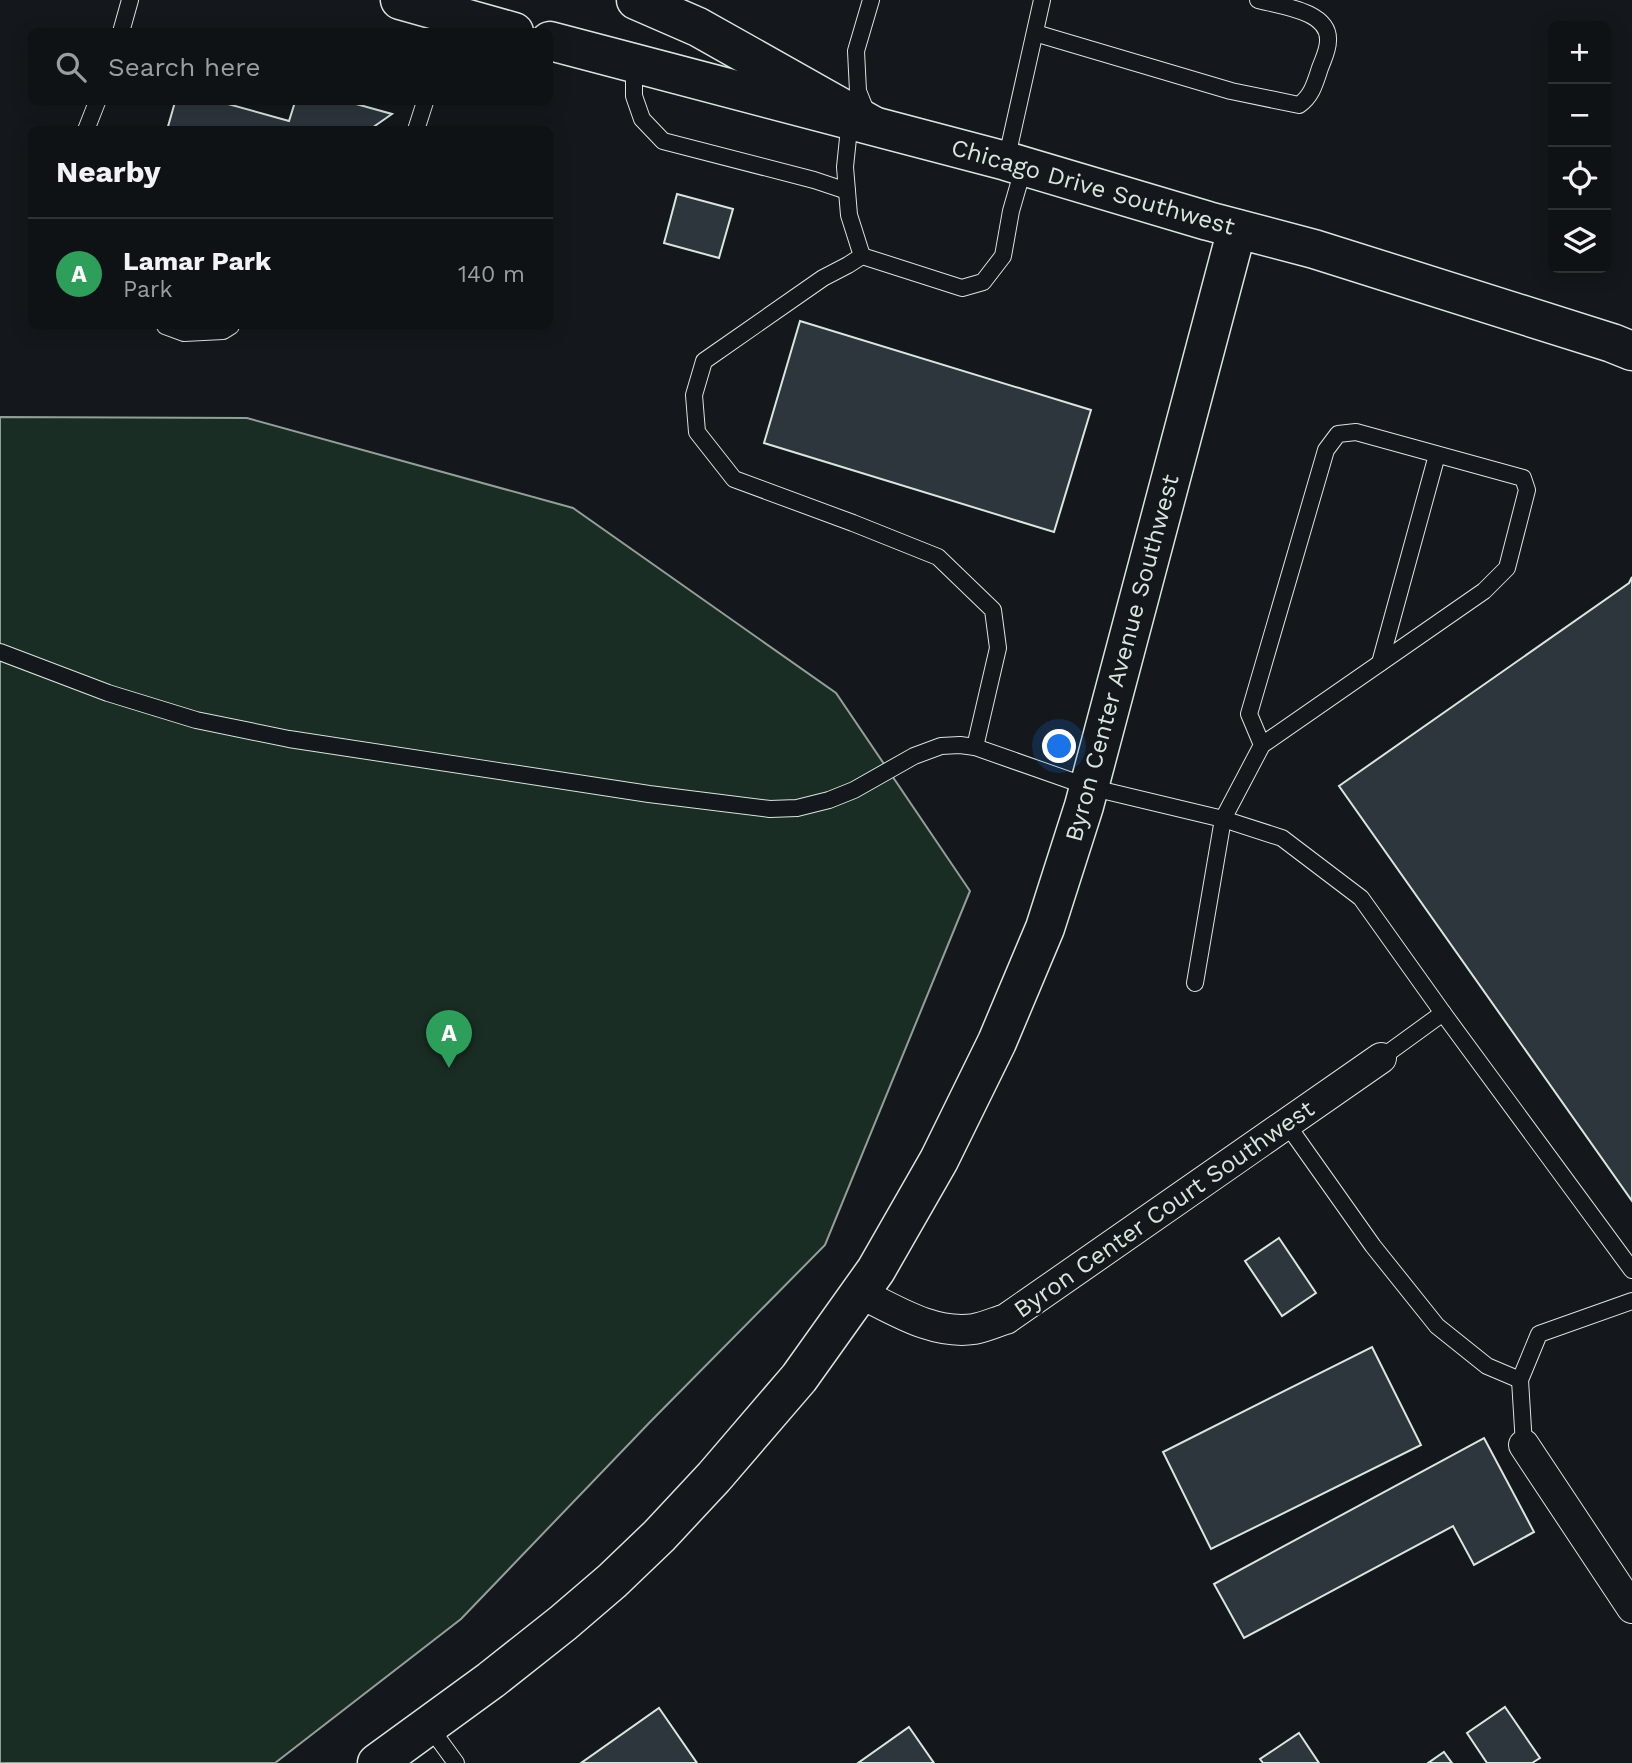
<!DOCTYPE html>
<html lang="en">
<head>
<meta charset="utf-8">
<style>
  body { margin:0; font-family:"Work Sans",sans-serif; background:#1d2022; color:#f1f3f6 }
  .controls { position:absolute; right:21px; top:21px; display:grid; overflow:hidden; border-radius:10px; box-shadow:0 4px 18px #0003 }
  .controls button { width:63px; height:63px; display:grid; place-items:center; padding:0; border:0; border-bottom:2px solid #2f3234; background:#0f1215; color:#f1f3f6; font:35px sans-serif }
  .you { position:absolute; left:1060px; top:747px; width:24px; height:24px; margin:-18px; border:5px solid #fff; border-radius:50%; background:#1a73e8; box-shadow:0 0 0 10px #1a73e833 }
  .badge { display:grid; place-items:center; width:46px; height:46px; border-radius:50%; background:#ffb74d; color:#fff; font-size:23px; font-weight:700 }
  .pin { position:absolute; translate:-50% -58px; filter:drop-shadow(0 2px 4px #0008) }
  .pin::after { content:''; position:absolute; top:37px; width:24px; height:21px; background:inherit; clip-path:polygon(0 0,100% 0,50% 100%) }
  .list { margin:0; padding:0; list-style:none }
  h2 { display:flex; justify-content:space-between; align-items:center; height:91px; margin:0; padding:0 28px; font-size:30px }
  h2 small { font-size:23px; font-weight:400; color:#9b9ea0 }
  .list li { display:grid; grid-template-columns:46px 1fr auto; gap:21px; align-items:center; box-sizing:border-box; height:112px; padding:0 28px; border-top:2px solid #2f3234 }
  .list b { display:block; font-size:26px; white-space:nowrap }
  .list p { margin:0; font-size:23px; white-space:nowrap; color:#9b9ea0 }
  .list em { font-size:23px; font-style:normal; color:#9b9ea0 }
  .icon { flex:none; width:38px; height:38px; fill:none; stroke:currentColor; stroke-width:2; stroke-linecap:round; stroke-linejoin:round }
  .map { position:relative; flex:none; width:1632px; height:1763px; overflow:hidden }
  .search { position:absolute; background:#0f1215; box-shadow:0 4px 18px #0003; left:28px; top:28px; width:525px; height:77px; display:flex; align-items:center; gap:18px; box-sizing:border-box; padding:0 24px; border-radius:10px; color:#9b9ea0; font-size:26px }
  .panel { position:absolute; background:#0f1215; box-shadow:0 4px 18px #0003; left:28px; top:126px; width:525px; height:203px; border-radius:10px }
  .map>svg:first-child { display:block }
  .green { fill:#1a2d24; stroke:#939e99; stroke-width:2 }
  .building { fill:#2c363c; stroke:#d8e6dc; stroke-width:2 }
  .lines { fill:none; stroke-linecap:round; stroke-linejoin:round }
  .lane-casing { stroke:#d8e6dc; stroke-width:18 }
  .street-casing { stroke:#d8e6dc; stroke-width:32 }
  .secondary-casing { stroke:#d8e6dc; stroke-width:41 }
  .highway-casing { stroke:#d8e6dc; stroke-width:41 }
  .lane { stroke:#14181c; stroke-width:16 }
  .street { stroke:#14181c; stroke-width:30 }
  .secondary { stroke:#14181c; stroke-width:38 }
  .highway { stroke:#14181c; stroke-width:38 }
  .labels { text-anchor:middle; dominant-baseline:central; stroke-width:5; stroke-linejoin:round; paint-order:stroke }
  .street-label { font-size:24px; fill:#d8e6dc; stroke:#14181c }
</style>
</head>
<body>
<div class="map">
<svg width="1632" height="1763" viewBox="0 0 1632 1763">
  <rect width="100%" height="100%" fill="#14181c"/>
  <!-- green -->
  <path class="green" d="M0 417 247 418 573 508 836 693 970 891 825 1245 651 1421 461 1619 275 1763H0Z"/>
  <!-- building -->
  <g class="building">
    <path d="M175 102H221L289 121 295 102H349L392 114 369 130H167Z"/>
    <path d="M677 194 733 209 719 258 664 243Z"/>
    <path d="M800 321 1091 410 1054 532 764 443Z"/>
    <path d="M1632 577V1201L1339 786 1629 583Z"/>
    <path d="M1279 1238 1316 1293 1282 1316 1245 1261Z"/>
    <path d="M1372 1347 1421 1445 1211 1549 1163 1452Z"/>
    <path d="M1484 1438 1534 1532 1474 1565 1453 1526 1244 1638 1214 1584Z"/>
    <path d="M1505 1707 1540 1758 1532 1763H1487L1467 1733Z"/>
    <path d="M659 1708 697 1763H581Z"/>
    <path d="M909 1727 934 1763H858Z"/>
    <path d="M1299 1733 1319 1763H1263L1260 1759Z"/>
    <path d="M1444 1752 1452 1763H1428Z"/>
  </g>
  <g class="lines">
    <!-- lane casing -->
    <g class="lane-casing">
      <g id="lane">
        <path d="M121 32 130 0"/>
        <path d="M1035 33 1231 91 1299 105C1312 96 1315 83 1320 68 1323 60 1328 50 1328 41 1330 11 1281 6 1258 0"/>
        <path d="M634 64V96L642 119 663 141 814 180 847 191"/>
        <path d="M868 116 858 91 856 51 871 0"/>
        <path d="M850 119 845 167 849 215 862 256 848 265 823 278 704 361 694 395 697 432 734 479 853 523 938 557 993 610 998 648 975 747"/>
        <path d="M86 130 97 102"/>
        <path d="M416 130 425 102"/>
        <path d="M1006 161 1042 0"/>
        <path d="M862 256 962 288 983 282 1003 256 1011 211 1024 166"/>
        <path d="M165 326 184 333 223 331 231 326"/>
        <path d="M0 652 108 693 196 720 289 739 649 794 770 809 797 808 829 800 854 790 914 756 941 746 960 745 975 747 1089 787 1223 819 1282 838 1361 898 1443 1013 1632 1270"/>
        <path d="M1380 663 1437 455"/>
        <path d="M1195 983 1223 819 1262 745 1484 591 1507 568 1527 490 1523 478 1356 432 1338 434 1326 450 1249 714 1262 745"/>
        <path d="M1381 1058 1443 1013"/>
        <path d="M1286 1123 1373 1246 1437 1326 1487 1366 1520 1380"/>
        <path d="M1524 1445 1520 1380 1539 1334 1632 1301"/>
        <path d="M429 1726 456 1763"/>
      </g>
    </g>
    <!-- street casing -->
    <g class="street-casing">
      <g id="street">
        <path d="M860 1293C895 1310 933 1335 974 1329 985 1327 996 1322 1006 1319L1381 1058"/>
        <path d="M1524 1445 1632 1608"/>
      </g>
    </g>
    <!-- secondary casing -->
    <g class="secondary-casing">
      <g id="secondary">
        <path d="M400 0 514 32"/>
        <path d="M550 41 1006 161 1208 221 1314 249 1612 343 1632 351"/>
        <path d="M377 1763 491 1680 563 1623 612 1581 659 1536 714 1477 799 1378 876 1270 939 1160 997 1042 1045 928 1084 806 1237 229"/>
      </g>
    </g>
    <!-- highway casing -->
    <g class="highway-casing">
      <path id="highway" d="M636 0 698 27 872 125"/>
    </g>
    <!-- lane -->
    <use href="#lane" class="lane"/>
    <!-- street -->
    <use href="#street" class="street"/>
    <!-- secondary -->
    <use href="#secondary" class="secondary"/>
    <!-- highway -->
    <use href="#highway" class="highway"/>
  </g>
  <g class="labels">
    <!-- street labels -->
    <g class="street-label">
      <text transform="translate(1093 187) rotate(16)">Chicago Drive Southwest</text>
      <text transform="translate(1122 658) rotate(-75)">Byron Center Avenue Southwest</text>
      <text transform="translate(1164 1209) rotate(-35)">Byron Center Court Southwest</text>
    </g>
  </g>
</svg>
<div class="controls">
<button>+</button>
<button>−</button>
<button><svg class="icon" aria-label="locate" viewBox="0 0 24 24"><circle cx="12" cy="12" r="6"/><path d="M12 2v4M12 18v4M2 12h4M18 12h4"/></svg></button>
<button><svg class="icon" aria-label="layers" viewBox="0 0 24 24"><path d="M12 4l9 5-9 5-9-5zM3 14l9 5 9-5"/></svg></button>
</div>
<div class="you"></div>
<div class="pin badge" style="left:449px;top:1068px;background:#2e9e5b">A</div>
<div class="search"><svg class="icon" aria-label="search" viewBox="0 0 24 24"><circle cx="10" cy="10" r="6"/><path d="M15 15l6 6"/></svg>Search here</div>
<section class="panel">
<h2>Nearby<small></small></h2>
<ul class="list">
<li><span class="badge" style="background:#2e9e5b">A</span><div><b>Lamar Park</b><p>Park</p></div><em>140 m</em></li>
</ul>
</section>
</div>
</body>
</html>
